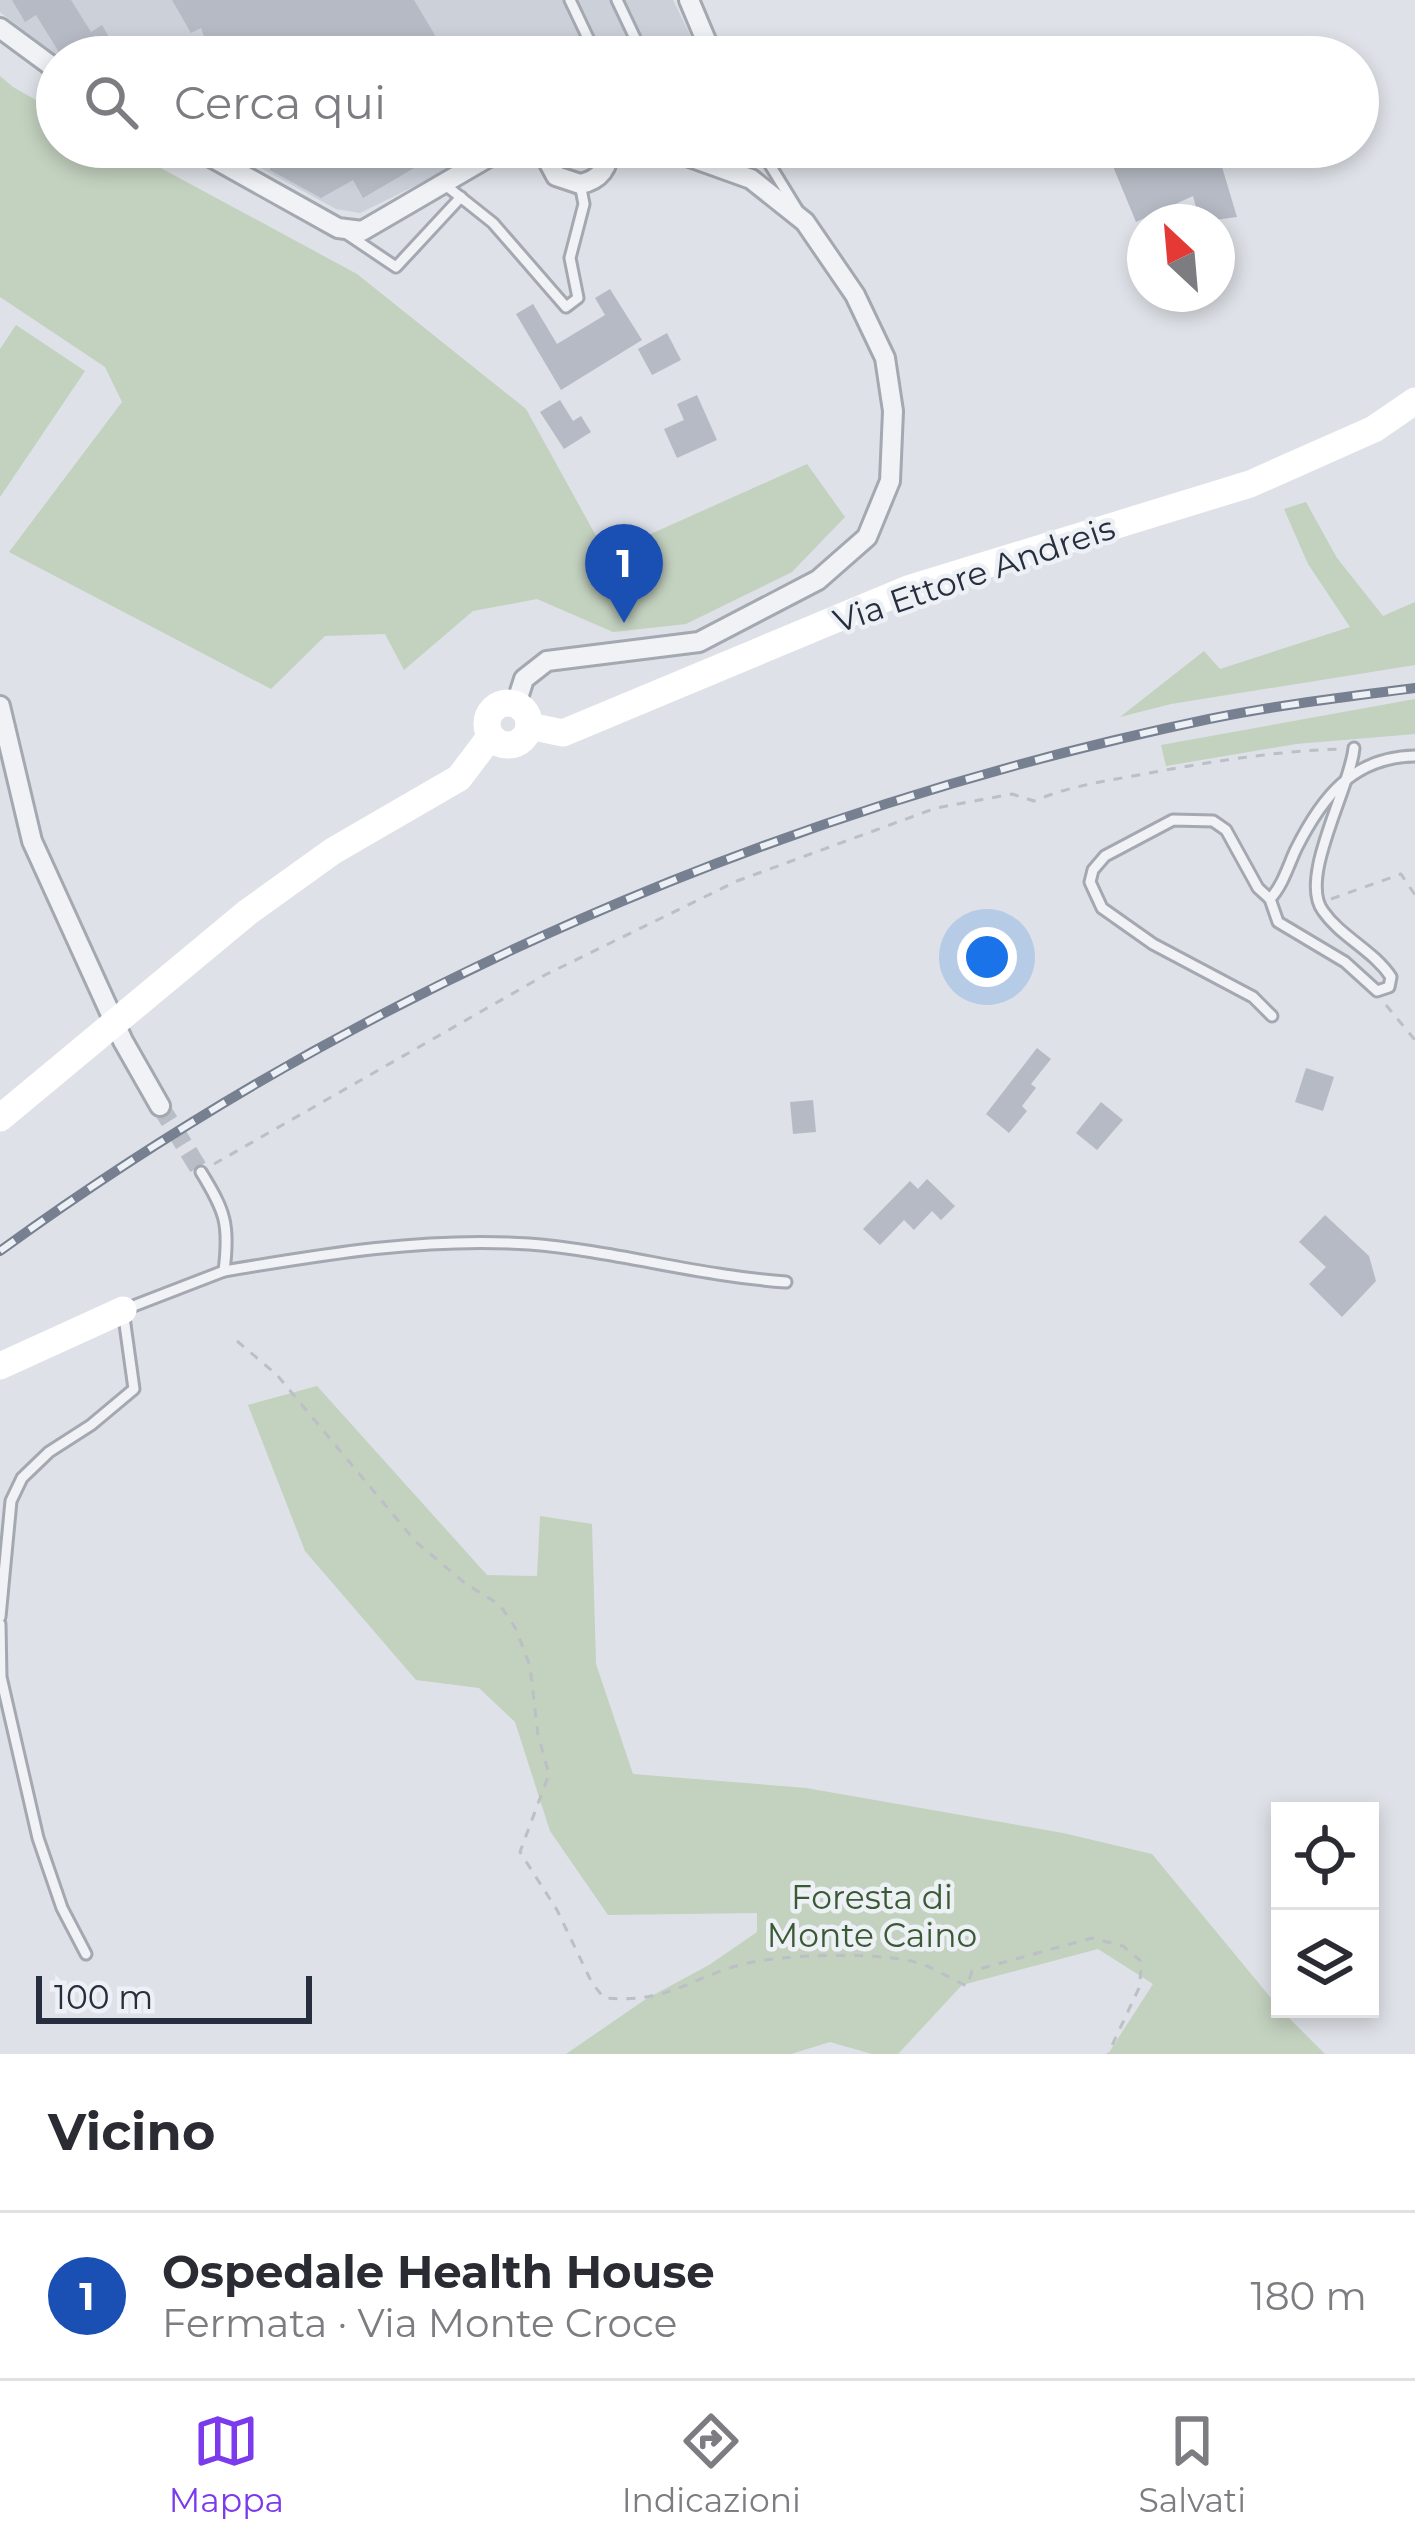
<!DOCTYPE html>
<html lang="it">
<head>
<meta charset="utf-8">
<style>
  body { margin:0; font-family:Montserrat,sans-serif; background:#f2f2f3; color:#2b2b33 }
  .controls { position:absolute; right:36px; bottom:36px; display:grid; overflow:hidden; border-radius:0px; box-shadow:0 6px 18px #0003 }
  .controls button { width:108px; height:108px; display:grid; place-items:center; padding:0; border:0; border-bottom:3px solid #e1e1e2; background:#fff; color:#2b2b33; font:60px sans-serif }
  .compass { position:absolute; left:1127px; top:204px; width:108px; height:108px; border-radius:50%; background:#fff; box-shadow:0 6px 18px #0003; rotate:334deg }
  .scale { position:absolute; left:36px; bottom:30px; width:276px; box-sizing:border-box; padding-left:12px; border:6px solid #272f3e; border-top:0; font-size:33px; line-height:42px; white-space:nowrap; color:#272f3e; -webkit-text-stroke:9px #edf0f5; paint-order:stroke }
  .you { position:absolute; left:987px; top:957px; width:42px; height:42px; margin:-30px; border:9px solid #fff; border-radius:50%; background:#1a73e8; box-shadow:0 0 0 18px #1a73e833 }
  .badge { display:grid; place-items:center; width:78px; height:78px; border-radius:50%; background:#7c3aed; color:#fff; font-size:39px; font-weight:700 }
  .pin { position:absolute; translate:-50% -99px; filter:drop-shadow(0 3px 6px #0008) }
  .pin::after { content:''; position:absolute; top:63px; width:42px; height:36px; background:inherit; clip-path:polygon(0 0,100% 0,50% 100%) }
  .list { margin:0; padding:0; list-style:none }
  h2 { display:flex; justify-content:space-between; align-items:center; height:156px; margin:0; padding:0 48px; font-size:51px }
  h2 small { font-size:39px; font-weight:400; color:#7c7c81 }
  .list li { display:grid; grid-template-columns:78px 1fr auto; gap:36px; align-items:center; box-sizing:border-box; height:168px; padding:0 48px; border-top:3px solid #e1e1e2 }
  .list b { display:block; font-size:45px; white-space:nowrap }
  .list p { margin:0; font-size:39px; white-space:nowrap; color:#7c7c81 }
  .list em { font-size:39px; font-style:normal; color:#7c7c81 }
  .icon { flex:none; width:66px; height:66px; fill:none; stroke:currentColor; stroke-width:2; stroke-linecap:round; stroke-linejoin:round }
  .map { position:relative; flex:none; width:1415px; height:2054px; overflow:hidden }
  .search { position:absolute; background:#fff; box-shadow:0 6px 18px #0003; left:36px; right:36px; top:36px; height:132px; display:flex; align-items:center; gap:30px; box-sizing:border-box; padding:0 42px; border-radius:66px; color:#7c7c81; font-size:45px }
  .sheet { height:324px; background:#fff }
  nav { display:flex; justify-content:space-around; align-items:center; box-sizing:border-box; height:168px; border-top:3px solid #e1e1e2; background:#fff; font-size:33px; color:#7c7c81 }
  nav a { display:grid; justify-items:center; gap:6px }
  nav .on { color:#7c3aed }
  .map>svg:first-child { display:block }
  .built { fill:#ccd0d9 }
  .green { fill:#c3d1bf }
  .building { fill:#b5bac4 }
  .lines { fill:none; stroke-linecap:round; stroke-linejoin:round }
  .street-tunnel { stroke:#b9bdc5; stroke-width:18; stroke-dasharray:18 9; stroke-linecap:butt }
  .lane-casing { stroke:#a3a8b1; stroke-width:15 }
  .street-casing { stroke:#a3a8b1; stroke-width:24 }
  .path { stroke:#bcbfc6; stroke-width:3; stroke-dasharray:9 9; stroke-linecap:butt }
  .lane { stroke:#f0f2f6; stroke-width:9 }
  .street { stroke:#f0f2f6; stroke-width:18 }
  .secondary { stroke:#fff; stroke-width:27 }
  .rail-casing { stroke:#778091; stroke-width:10 }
  .rail { stroke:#edf0f5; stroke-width:6; stroke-dasharray:18; stroke-linecap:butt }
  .labels { text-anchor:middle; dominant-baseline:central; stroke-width:9; stroke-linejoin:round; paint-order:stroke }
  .street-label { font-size:33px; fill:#272f3e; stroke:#edf0f5 }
  .park-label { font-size:33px; fill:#3a5a34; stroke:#edf0f5 }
</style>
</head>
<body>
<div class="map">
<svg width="1415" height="2054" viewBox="0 0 1415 2054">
  <rect width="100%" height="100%" fill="#dee1e7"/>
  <!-- built -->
  <g class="built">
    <path d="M0 0H673L701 57H58L0 12Z"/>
    <path d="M222 147H494L360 213 336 209Z"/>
  </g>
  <!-- green -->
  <g class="green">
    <path d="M0 76 13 87 57 112V147H122L357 274 526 409 606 554 807 464 845 517 792 572 686 624 613 632 537 599 473 611 404 670 385 634 325 636 271 689 9 552 122 402 105 367 0 297Z"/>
    <path d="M16 325 85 371 0 497V349Z"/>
    <path d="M1306 502 1337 558 1383 616 1415 602V665L1171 704 1120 717 1204 651 1220 669 1350 627 1308 564 1284 509Z"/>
    <path d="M1415 699V734L1296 744 1166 766 1161 745Z"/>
    <path d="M317 1386 487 1575 537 1576 540 1516 592 1524 596 1664 633 1774 806 1788 1063 1833 1152 1854 1280 2009 1325 2054H1108L1153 1984 1098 1949 962 1985 898 2054H872L830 2042 791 2054H566L646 1999 709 1965 757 1932V1913L608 1915 550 1831 515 1722 479 1688 416 1680 305 1551 248 1405Z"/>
  </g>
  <!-- building -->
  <g class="building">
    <path d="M12 0H71L91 32 102 25 113 44 93 56 86 44 62 57 36 15 25 22Z"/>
    <path d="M172 0H414L448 57H211L201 28 191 33Z"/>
    <path d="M275 147H450L363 198 353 180 321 198 270 170Z"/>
    <path d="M1105 147H1216L1237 217 1200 222 1193 196 1136 222Z"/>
    <path d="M610 289 642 340 561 390 516 314 533 304 557 344 605 315 595 298Z"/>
    <path d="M667 333 681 360 652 375 638 349Z"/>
    <path d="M697 395 717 440 677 458 664 429 684 420 677 404Z"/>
    <path d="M560 400 573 421 581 416 591 432 564 449 540 412Z"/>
    <path d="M1037 1048 1051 1059 1031 1084 1036 1088 1022 1106 1027 1111 1009 1133 986 1114Z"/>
    <path d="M1306 1068 1334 1077 1323 1111 1295 1102Z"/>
    <path d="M813 1100 816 1132 793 1134 790 1102Z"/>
    <path d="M1101 1102 1123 1120 1097 1150 1076 1133Z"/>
    <path d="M927 1179 955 1206 941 1220 932 1211 914 1230 904 1220 880 1245 863 1229 910 1181 918 1189Z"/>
    <path d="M1325 1215 1369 1256 1376 1281 1342 1317 1309 1284 1326 1267 1299 1242Z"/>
  </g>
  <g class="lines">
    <!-- street-tunnel -->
    <path class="street-tunnel" d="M160 1106 201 1172"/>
    <!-- lane casing -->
    <g class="lane-casing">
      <g id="lane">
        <path d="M570 0 597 57"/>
        <path d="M617 0 644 57"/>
        <path d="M759 147 797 209"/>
        <path d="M444 184 493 223 566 307 578 298 570 258 584 204 580 184"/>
        <path d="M347 234 396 267 461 197"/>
        <path d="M1270 899C1283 885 1288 866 1296 849 1322 797 1353 757 1415 756"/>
        <path d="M1272 1016 1253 997 1153 944 1102 908 1090 882 1093 870 1105 856 1173 820 1213 821 1226 830 1258 888 1270 899 1278 922 1345 962 1377 991 1389 987 1391 977C1373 950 1341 937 1323 911 1298 878 1350 789 1354 748"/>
        <path d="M224 1271C325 1254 426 1237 529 1244 616 1251 699 1276 786 1282"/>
        <path d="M0 1617 11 1501 22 1478 49 1452 91 1425 134 1389 123 1310 224 1271C230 1224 225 1211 201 1172"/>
        <path d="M0 1624 1 1677 38 1838 62 1908 86 1954"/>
      </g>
    </g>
    <!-- street casing -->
    <g class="street-casing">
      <g id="street">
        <path d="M689 0 713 57"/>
        <path d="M0 28 57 70"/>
        <path d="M193 147 338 228 362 231 494 154 514 147"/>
        <path d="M548 147V161L556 176 580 184C600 180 610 167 608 147"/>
        <path d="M516 704 524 679 547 661 699 642 818 580 867 537 890 481 893 411 885 358 855 295 805 222 751 179 684 155 625 147"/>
        <path d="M0 706 32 841 123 1041 160 1106"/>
      </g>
    </g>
    <!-- path -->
    <g class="path">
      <path d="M1331 899 1401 874 1415 895"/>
      <path d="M1386 1005 1415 1040"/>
      <path d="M214 1164 545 975 737 881 936 808 1012 794 1034 801C1069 786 1106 781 1144 774 1209 762 1275 751 1341 749"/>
      <path d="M237 1341 277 1375 416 1542 466 1584 500 1605 516 1629 530 1666 538 1735 549 1774 520 1852 557 1910 592 1983 604 1998C671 2004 691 1976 748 1963 787 1954 889 1951 925 1965 939 1971 953 1980 967 1986L972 1971 1092 1938 1123 1946 1142 1962 1139 1988 1108 2054"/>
    </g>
    <!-- lane -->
    <use href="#lane" class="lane"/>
    <!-- street -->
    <use href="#street" class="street"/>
    <!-- secondary -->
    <g class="secondary">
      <circle cx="508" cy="724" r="21"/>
      <path d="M529 726 563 733 908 589 1250 484 1374 429 1415 401"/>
      <path d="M0 1118 248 912 333 851 459 778 490 737"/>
      <path d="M0 1366 123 1310"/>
    </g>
    <!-- rail casing -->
    <g class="rail-casing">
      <path id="rail" d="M0 1251C361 989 773 810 1209 719 1277 705 1346 697 1415 688"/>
    </g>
    <!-- rail -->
    <use href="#rail" class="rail"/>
  </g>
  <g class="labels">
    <!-- street labels -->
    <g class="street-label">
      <text transform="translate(974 574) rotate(-19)">Via Ettore Andreis</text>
    </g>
    <!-- park labels -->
    <g class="park-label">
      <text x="872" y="1897">Foresta di<tspan x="872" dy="38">Monte Caino</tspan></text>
    </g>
  </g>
</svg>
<div class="controls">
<button><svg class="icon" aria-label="locate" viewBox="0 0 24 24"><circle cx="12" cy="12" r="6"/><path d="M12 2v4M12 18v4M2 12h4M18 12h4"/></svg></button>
<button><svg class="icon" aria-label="layers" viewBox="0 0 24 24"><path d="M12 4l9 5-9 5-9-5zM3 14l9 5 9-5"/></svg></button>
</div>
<svg class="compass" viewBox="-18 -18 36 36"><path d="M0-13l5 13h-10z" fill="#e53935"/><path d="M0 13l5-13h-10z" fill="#7c7c81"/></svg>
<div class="scale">100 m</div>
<div class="you"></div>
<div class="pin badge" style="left:624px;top:623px;background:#1a4fb4">1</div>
<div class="search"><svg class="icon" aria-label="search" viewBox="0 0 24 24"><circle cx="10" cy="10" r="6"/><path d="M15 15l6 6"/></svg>Cerca qui</div>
</div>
<section class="sheet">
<h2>Vicino<small></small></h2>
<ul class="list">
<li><span class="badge" style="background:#1a4fb4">1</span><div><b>Ospedale Health House</b><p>Fermata · Via Monte Croce</p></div><em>180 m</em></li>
</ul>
</section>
<nav>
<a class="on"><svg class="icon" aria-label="map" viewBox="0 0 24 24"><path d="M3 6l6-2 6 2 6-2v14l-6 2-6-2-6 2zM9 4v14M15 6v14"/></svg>Mappa</a>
<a><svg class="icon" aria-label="directions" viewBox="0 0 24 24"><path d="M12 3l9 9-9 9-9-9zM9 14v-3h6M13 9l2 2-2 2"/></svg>Indicazioni</a>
<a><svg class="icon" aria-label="saved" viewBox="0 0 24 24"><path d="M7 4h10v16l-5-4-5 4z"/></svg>Salvati</a>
</nav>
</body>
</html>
